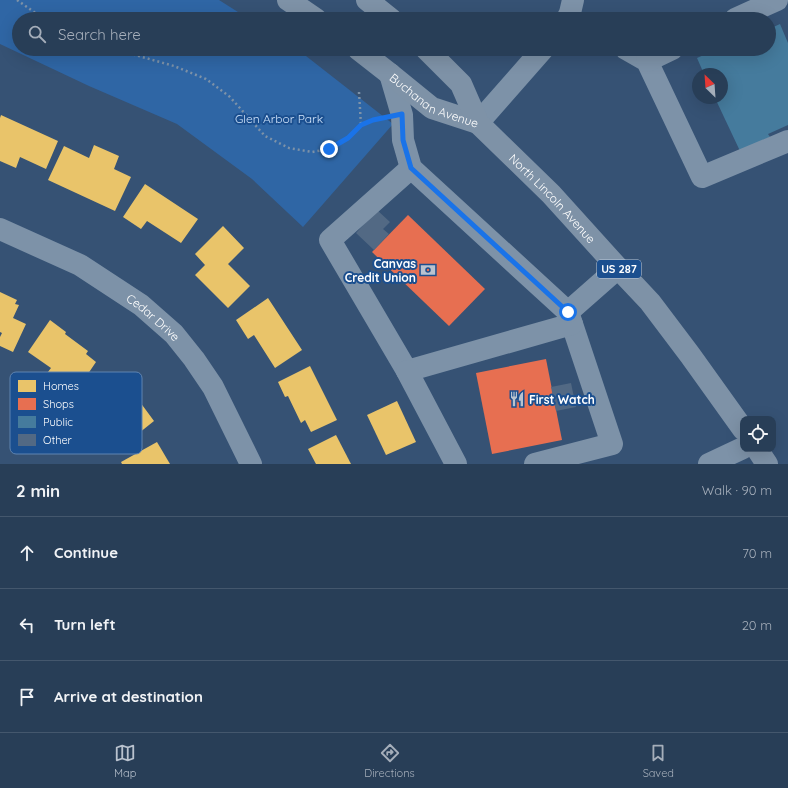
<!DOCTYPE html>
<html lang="en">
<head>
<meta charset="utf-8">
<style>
  body { margin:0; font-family:Quicksand,sans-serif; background:#30455d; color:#f1f3f6 }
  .controls { position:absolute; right:12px; bottom:12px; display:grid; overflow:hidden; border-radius:8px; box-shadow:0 4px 16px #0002 }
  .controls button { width:36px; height:36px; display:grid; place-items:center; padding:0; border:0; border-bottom:1px solid #44576d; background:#283e57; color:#f1f3f6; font:20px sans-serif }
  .compass { position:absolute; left:692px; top:68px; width:36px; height:36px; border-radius:50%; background:#283e57; box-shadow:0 4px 16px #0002; rotate:335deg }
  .stop { position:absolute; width:12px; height:12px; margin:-9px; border:3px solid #1a73e8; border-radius:50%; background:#fff }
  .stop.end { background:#1a73e8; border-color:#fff; box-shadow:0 1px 4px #0008 }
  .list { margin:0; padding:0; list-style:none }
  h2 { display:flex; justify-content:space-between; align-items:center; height:52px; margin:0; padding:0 16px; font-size:17px }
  h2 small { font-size:13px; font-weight:400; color:#a5aeba }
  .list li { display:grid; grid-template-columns:26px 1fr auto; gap:12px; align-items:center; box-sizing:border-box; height:72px; padding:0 16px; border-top:1px solid #44576d }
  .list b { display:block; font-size:15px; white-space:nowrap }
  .list em { font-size:13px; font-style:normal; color:#a5aeba }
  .icon { flex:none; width:22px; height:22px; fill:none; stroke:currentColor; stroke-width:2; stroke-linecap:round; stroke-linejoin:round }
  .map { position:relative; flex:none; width:788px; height:464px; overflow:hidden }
  .search { position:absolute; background:#283e57; box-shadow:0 4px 16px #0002; left:12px; right:12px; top:12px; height:44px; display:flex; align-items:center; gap:10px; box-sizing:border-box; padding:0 14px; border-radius:22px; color:#a5aeba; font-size:15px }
  .sheet { height:268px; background:#283e57 }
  nav { display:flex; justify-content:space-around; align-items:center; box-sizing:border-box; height:56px; border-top:1px solid #44576d; background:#283e57; font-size:11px; color:#a5aeba }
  nav a { display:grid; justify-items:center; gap:2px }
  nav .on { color:#b9c2ce }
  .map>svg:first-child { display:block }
  .green { fill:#2f66a5 }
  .homes { fill:#e9c46a }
  .shops { fill:#e76f51 }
  .public { fill:#457b9d }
  .building { fill:#526984 }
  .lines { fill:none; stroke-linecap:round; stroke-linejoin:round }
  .path { stroke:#7d92a8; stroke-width:2.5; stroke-dasharray:2 3; stroke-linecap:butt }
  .minor { stroke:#7d92a8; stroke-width:22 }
  .highway { stroke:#7e92a7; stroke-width:22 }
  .route { stroke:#1a73e8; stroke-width:5 }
  .labels { text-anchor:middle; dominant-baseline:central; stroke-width:4; stroke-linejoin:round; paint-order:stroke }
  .shield { fill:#1b4f8f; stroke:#bbcadd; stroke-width:1 }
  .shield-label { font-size:11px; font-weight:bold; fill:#fff }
  .street-label { font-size:12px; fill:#fff; stroke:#1b4f8f }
  .park-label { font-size:12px; fill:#cfe3fa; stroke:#1b4f8f }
  .poi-label { font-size:12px; font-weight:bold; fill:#fff; stroke:#1b4f8f; text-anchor:end }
  .key { fill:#1b4f8f; stroke:#5f84b1; stroke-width:1 }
  .key-label { font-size:11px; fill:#fff }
</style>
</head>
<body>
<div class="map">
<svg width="788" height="464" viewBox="0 0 788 464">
  <rect width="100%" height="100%" fill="#365274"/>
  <!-- green -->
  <path class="green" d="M0 0H219L249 19H19V49H295L306 56 393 124 303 227 252 179 177 124 89 86 0 44Z"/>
  <!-- homes -->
  <g class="homes">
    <path d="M1 115 58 141 46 169 20 157 16 168 0 161V118Z"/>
    <path d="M94 145 119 156 114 169 131 177 115 211 48 180 64 146 89 158Z"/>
    <path d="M145 184 198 219 181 243 147 221 141 229 123 217Z"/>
    <path d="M223 226 244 248 228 264 250 286 228 308 195 275 205 265 195 254Z"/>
    <path d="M0 292 17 300 15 304 19 305 13 318 26 324 13 352 0 346V337L2 333 0 332Z"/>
    <path d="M268 298 302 350 275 368 254 335 248 339 236 320Z"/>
    <path d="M50 320 66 332 65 334 88 351 86 354 96 362 77 390 69 384 62 395 41 381 51 368 28 352Z"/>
    <path d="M310 366 337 420 311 432 305 420 301 423 288 396 285 397 278 382Z"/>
    <path d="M111 377 134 406 140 402 154 421 124 445 86 397Z"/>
    <path d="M397 401 416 442 386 455 367 415Z"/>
    <path d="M336 435 351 464H316L308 449Z"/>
    <path d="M157 442 170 464H122L121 462Z"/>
  </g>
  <!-- shops -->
  <g class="shops">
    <path d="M408 215 485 289 449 326 372 252Z"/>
    <path d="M546 359 562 440 492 454 476 373Z"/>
  </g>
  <!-- public -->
  <path class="public" d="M780 24 788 43V125L768 134 770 137 740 151 715 98H722V74H704L697 58 717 49H769V29Z"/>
  <!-- building -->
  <g class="building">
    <path d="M377 210 390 222 383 229 389 234 374 250 356 233Z"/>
    <path d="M571 383 576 407 556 411 551 387Z"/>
  </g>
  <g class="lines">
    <!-- path -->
    <g class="path">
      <path d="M17 0 44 19"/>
      <path d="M114 49 174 66 206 79 230 97 265 136 289 148 312 152 329 149 348 138 361 125 373 120 379 119"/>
      <path d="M359 92 361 125"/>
    </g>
    <!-- minor -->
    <g class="minor">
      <path d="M567 19 570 13 573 0"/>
      <path d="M735 19 777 0"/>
      <path d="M626 49 647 61 702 177 788 141"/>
      <path d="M647 61 672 49"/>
      <path d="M390 74 402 115 403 140 411 168 568 312 612 444 535 464"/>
      <path d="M478 123 543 49"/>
      <path d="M411 168 330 240 407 371 572 324"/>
      <path id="s1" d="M0 229 80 265 141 305 174 334 194 359 213 387 251 464"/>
      <path d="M568 312 618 268"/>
      <path d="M407 371 456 464"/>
      <path d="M709 464 743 448"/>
    </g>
    <!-- highway -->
    <g class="highway">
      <path d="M288 0 316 19"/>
      <path d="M367 0 391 19"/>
      <path id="s2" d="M358 49 390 74 432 108 478 123"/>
      <path id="s3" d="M426 49 461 84 478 123 551 194 618 268 650 302 690 355 743 429"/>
      <path d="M757 449 767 464"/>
    </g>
  </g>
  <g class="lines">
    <!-- route -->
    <path class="route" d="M329 149 348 138 361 125 373 120 402 114 403 140 411 168 568 312"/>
  </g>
  <!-- icons -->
  <defs>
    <g id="bank-bare" transform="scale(1.2)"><path d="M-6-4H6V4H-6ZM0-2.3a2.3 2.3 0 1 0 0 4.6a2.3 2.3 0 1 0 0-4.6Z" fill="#b9c2ce" stroke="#1b4f8f" stroke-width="2.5" paint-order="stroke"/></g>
    <g id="restaurant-bare" transform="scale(1.2)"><path d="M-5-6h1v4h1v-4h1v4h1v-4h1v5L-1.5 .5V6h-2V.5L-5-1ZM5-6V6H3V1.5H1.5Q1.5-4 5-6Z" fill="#b9c2ce" stroke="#1b4f8f" stroke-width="2.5" paint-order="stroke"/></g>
  </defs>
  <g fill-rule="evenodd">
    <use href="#bank-bare" x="428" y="270"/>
    <use href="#restaurant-bare" x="517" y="399"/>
  </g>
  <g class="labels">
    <!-- shield labels -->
    <rect class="shield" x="597" y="260" width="44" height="18" rx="3"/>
    <g class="shield-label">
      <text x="619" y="269">US 287</text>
    </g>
    <!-- street labels -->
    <g class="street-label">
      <text stroke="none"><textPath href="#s2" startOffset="93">Buchanan Avenue</textPath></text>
      <text stroke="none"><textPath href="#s3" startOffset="198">North Lincoln Avenue</textPath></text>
      <text stroke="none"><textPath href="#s1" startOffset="178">Cedar Drive</textPath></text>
    </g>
    <!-- park labels -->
    <g class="park-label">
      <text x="279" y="118">Glen Arbor Park</text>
    </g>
    <!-- poi labels -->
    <g class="poi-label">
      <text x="416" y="263">Canvas<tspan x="416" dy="14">Credit Union</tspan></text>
      <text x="529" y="399" text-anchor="start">First Watch</text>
    </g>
  </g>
  <!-- legend -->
  <rect x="10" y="372" width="132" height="82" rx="6" class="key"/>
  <rect x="18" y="380" width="18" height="12" fill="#e9c46a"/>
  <rect x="18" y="398" width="18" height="12" fill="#e76f51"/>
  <rect x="18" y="416" width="18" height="12" fill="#457b9d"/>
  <rect x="18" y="434" width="18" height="12" fill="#526984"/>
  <g class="key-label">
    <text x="43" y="390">Homes</text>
    <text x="43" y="408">Shops</text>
    <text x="43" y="426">Public</text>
    <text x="43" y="444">Other</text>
  </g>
</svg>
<div class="controls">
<button><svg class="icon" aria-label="locate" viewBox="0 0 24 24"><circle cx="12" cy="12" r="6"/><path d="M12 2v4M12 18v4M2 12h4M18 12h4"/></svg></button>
</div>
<svg class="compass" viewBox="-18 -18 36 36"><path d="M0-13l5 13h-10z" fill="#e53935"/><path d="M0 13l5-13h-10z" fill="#a5aeba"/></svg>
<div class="stop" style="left:568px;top:312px"></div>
<div class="stop end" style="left:329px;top:149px"></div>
<div class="search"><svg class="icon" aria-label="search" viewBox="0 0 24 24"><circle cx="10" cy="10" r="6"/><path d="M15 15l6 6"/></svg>Search here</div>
</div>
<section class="sheet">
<h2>2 min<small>Walk · 90 m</small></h2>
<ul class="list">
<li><svg class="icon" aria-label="ahead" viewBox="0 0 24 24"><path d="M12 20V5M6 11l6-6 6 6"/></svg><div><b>Continue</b></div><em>70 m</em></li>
<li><svg class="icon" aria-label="left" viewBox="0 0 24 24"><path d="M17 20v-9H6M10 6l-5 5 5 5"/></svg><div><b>Turn left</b></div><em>20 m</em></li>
<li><svg class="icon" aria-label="arrive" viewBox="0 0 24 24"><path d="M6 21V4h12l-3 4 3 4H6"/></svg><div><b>Arrive at destination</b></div></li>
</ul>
</section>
<nav>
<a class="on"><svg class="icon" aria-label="map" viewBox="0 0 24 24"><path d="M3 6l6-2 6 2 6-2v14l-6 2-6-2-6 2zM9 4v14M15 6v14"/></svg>Map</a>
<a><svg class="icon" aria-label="directions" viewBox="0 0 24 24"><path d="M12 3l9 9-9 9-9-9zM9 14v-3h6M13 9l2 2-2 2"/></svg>Directions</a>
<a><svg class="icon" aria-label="saved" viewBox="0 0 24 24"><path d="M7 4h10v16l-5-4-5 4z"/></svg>Saved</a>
</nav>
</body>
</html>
